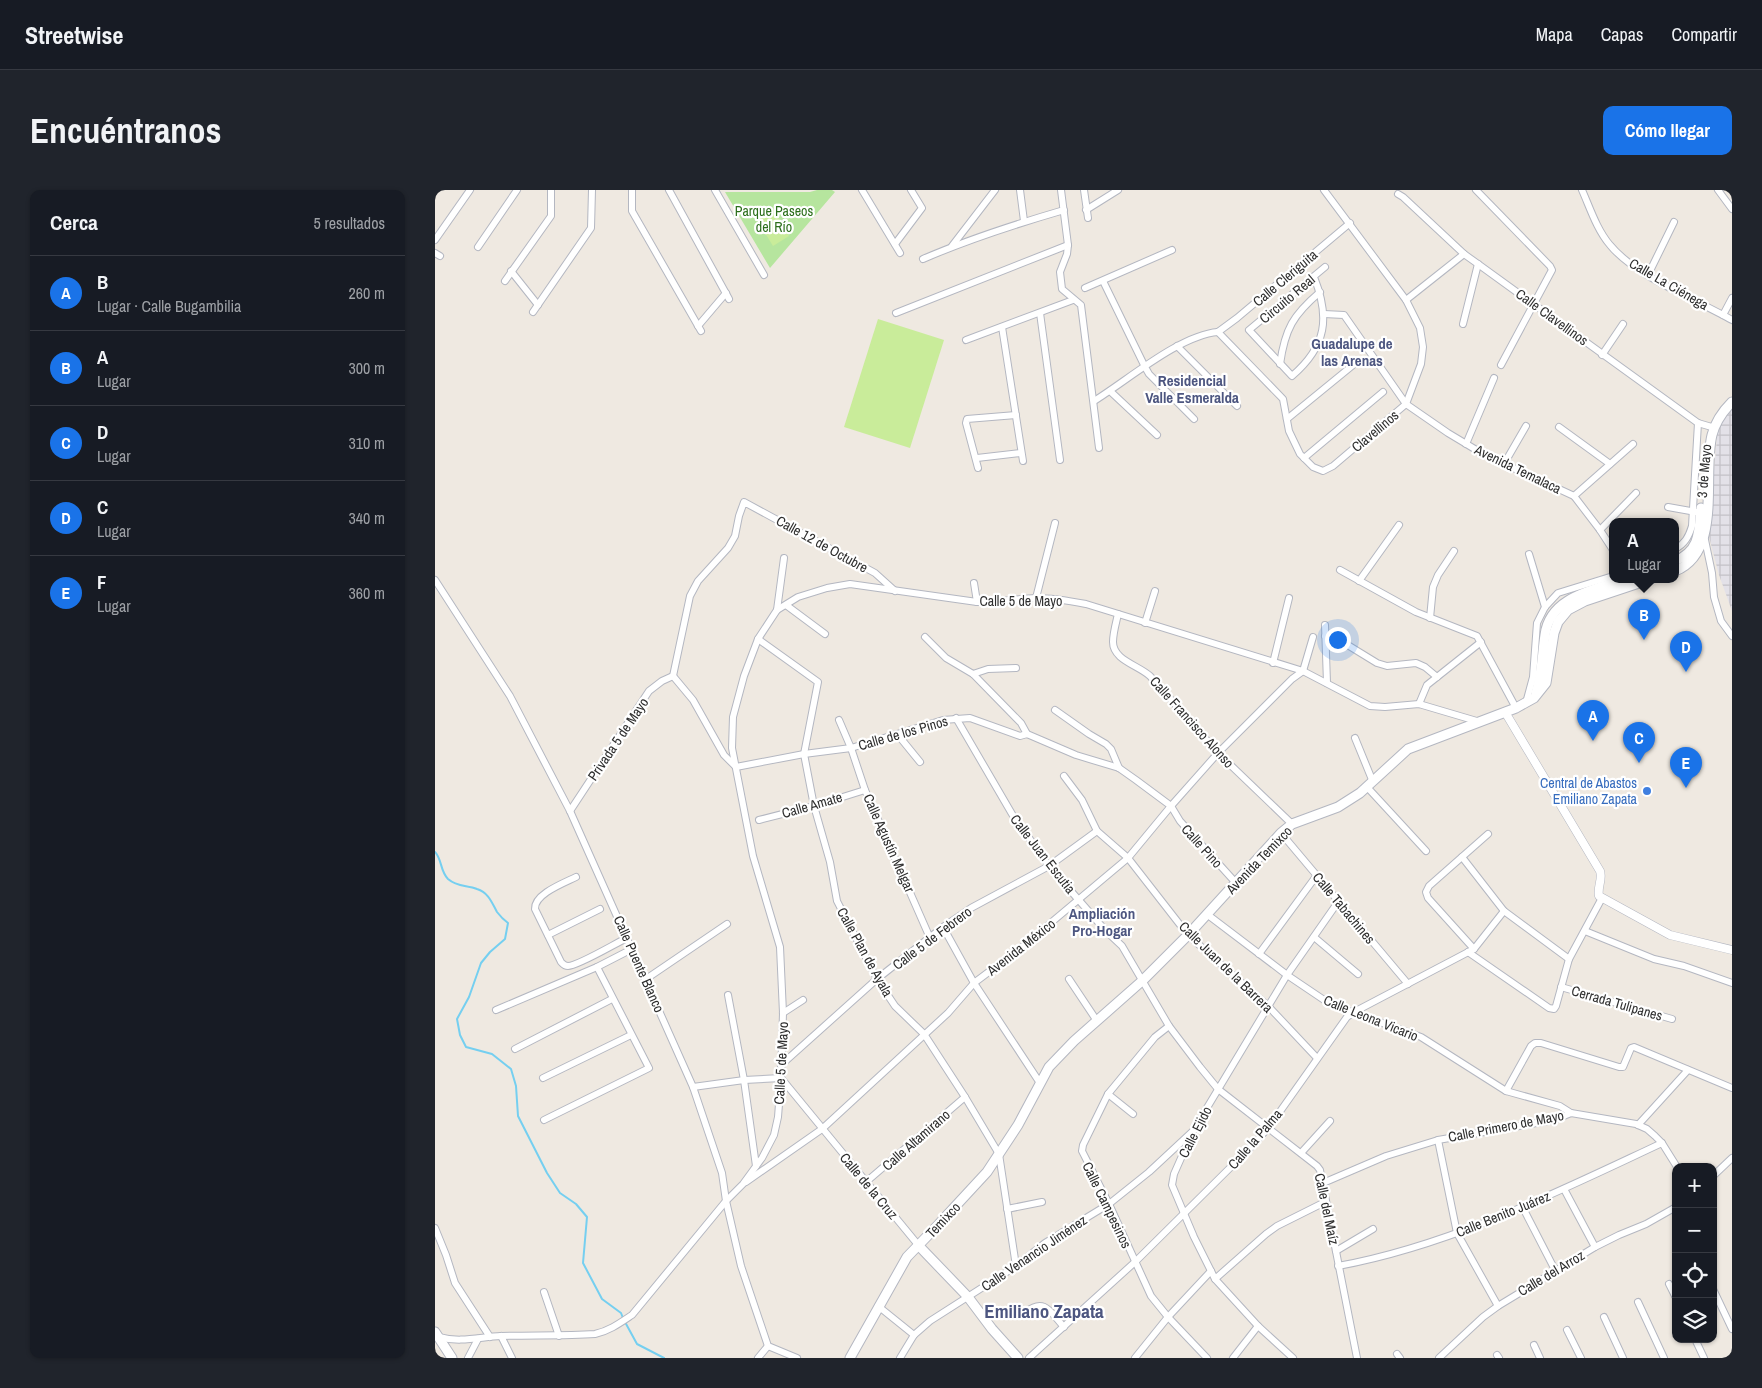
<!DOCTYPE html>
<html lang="es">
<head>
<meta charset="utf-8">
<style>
  body { margin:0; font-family:"Archivo Narrow",sans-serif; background:#20242c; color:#f1f3f6 }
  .controls { position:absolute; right:15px; bottom:15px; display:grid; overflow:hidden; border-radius:10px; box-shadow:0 1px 4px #0004 }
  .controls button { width:45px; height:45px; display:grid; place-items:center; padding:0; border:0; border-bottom:1px solid #363941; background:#171b24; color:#f1f3f6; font:25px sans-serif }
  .you { position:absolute; left:902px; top:449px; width:18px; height:18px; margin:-12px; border:4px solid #fff; border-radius:50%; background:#1a73e8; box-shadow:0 0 0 8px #1a73e833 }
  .badge { display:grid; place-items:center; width:32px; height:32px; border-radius:50%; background:#1a73e8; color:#fff; font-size:16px; font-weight:700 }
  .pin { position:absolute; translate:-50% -41px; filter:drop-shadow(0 1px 2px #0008) }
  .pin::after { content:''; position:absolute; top:26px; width:18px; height:15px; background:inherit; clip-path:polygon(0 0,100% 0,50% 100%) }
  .popup { position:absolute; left:1174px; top:328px; width:70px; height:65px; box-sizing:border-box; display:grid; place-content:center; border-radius:10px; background:#171b24; filter:drop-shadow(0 1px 4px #0005); font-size:16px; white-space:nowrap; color:#9ea1a6 }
  .popup b { font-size:19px; color:#f1f3f6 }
  .popup::after { content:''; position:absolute; left:50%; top:100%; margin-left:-10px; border:10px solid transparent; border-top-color:#171b24 }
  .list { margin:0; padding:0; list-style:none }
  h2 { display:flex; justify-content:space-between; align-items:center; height:65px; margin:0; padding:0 20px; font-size:21px }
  h2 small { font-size:16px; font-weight:400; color:#9ea1a6 }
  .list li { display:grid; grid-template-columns:32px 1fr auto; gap:15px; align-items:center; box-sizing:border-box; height:75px; padding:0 20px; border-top:1px solid #363941 }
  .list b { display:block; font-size:19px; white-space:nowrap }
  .list p { margin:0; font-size:16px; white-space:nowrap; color:#9ea1a6 }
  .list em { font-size:16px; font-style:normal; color:#9ea1a6 }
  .icon { flex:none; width:28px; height:28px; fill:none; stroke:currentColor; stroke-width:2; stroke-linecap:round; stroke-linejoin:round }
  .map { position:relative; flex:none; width:1297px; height:1168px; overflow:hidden; border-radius:10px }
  header { display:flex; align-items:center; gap:30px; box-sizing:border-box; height:70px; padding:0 25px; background:#171b24; border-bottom:1px solid #363941 }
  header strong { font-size:24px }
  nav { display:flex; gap:28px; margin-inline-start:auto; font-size:18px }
  .intro { display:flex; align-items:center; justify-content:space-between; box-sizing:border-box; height:120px; padding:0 30px }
  h1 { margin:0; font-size:35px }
  .button { padding:12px 22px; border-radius:10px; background:#1a73e8; color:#fff; font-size:18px; font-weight:700 }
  main { display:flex; gap:30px; padding:0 30px }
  aside { flex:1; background:#171b24; border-radius:10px; box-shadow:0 1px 4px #0004 }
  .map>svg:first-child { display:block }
  .industrial { fill:url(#industrial-grid) }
  .park { fill:#b6e59e }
  .pitch { fill:#c9ec9a }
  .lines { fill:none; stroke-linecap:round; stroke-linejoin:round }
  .stream { stroke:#75cff0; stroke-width:2 }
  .minor-casing { stroke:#b4b7c1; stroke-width:8 }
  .tertiary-casing { stroke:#b4b7c1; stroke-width:9 }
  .secondary-casing { stroke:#b4b7c1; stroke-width:11 }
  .minor { stroke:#fff; stroke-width:6 }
  .tertiary { stroke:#fff; stroke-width:8 }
  .secondary { stroke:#fff; stroke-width:9 }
  .shop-dot { fill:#3f7fe0; stroke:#fff; stroke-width:2 }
  .labels { text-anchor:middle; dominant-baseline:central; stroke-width:4.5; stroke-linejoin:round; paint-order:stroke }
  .park-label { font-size:14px; fill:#2c6e1b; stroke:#fff }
  .street-label { font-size:14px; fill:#2e2e2e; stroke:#fff }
  .shop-label { font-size:14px; fill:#366cbe; stroke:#fff; text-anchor:end }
  .neighbourhood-label { font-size:15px; font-weight:bold; fill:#4d5680; stroke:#fff }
  .district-label { font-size:19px; font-weight:bold; fill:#4d5680; stroke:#fff }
</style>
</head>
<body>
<header>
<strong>Streetwise</strong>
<nav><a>Mapa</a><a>Capas</a><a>Compartir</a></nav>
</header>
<div class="intro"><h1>Encuéntranos</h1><a class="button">Cómo llegar</a></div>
<main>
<aside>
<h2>Cerca<small>5 resultados</small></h2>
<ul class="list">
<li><span class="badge">A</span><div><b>B</b><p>Lugar · Calle Bugambilia</p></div><em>260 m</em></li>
<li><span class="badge">B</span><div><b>A</b><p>Lugar</p></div><em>300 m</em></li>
<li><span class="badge">C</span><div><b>D</b><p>Lugar</p></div><em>310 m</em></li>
<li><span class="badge">D</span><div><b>C</b><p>Lugar</p></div><em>340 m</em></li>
<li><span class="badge">E</span><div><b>F</b><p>Lugar</p></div><em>360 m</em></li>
</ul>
</aside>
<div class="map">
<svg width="1297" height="1168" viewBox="0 0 1297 1168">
  <defs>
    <pattern id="industrial-grid" width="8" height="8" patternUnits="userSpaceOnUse" patternTransform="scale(1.25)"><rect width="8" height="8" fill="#e3e1e8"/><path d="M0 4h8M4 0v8" fill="none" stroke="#c3c1c7"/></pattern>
  </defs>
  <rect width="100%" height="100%" fill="#efe9e1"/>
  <!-- industrial -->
  <path class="industrial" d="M1297 219V421L1284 385 1273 343 1283 238Z"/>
  <!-- park -->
  <path class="park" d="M382 0H397L400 2 335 78 290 2H375Z"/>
  <!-- pitch -->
  <g class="pitch">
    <path d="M338 18 354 46 338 56 321 28Z"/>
    <path d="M443 129 509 150 475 258 409 237Z"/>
  </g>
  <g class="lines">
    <!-- stream -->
    <g class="stream">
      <path d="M0 662C7 669 5 681 13 689 22 697 32 695 42 699 54 703 57 713 62 722 65 726 69 730 73 733L70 749 55 762 46 773 34 807 22 829 25 845 31 857 57 864 76 879 81 896 83 926 112 983 125 1003 141 1014 152 1027 148 1073 167 1109 186 1123 188 1128"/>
      <path d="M190 1132 202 1154 229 1168"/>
    </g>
    <!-- minor casing -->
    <g class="minor-casing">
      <g id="minor">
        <path d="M197 0V21L266 141"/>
        <path d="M234 0 294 109"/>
        <path d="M280 0 329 85"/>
        <path d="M427 0 465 63"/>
        <path d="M585 0 589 31"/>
        <path d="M626 0 633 55 632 64 625 82 627 99 646 115 664 258"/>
        <path d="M649 0 653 28"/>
        <path d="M1041 0 1115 76 1117 80 1066 175"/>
        <path d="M1147 0C1155 18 1162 40 1175 55 1200 86 1262 110 1297 130"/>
        <path d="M1283 0 1297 19"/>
        <path d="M963 4 968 7 1029 64 1043 74 1263 233 1280 238"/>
        <path d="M651 20 683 0"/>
        <path d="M0 50 35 0"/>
        <path d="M460 54 487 18 476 0"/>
        <path d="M517 56 560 0"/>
        <path d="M43 57 82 0"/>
        <path d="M0 63 5 66"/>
        <path d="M488 69C534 49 581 34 629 20"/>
        <path d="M76 81 103 115"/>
        <path d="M1213 85 1239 32"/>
        <path d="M879 87C895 127 892 156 857 186L814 140 890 77"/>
        <path d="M70 91 116 26V0"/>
        <path d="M668 91 710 177 714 184 759 229"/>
        <path d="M650 98 737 60"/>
        <path d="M971 110 1029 64"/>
        <path d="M98 122 156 38 157 0"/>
        <path d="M461 123 633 55"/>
        <path d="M605 123 625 270"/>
        <path d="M889 124 909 125 971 214 1013 243 1048 264 1139 306 1165 340 1178 360"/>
        <path d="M1288 125 1297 108"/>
        <path d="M1028 134 1043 74"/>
        <path d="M263 136 291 103"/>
        <path d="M567 137 588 271"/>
        <path d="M783 142 848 209 854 241 865 264 878 277 888 281 898 276 971 214 986 174 988 157 985 138 971 110 889 0"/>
        <path d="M783 142 802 128 915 33"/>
        <path d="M531 150 638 110"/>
        <path d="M742 156 802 216"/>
        <path d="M1167 165 1188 134"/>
        <path d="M845 174C850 139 858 125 885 102"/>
        <path d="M675 201 722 245"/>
        <path d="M659 211C693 190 745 145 783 142"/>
        <path d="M852 229 923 171"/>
        <path d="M1124 237 1175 274"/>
        <path d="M1031 254 1059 188"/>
        <path d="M542 268 586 263"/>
        <path d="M869 268 948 202"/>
        <path d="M1069 274 1091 236"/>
        <path d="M543 278 531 233 532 229 581 225"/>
        <path d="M1139 306 1198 254"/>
        <path d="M1233 317 1261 322"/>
        <path d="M1165 340 1201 303"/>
        <path d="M1269 345 1277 383 1279 407 1286 431 1297 446"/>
        <path d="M1240 359C1250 354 1254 346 1257 336L1263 233"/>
        <path d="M1094 364 1110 417"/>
        <path d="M905 380 981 422 1042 446 1081 518"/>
        <path d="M0 390 75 506 135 621 258 897 287 983 291 1011 306 1076 333 1156 362 1168"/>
        <path d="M924 391 964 335"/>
        <path d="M539 393 542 412"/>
        <path d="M601 408 620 333"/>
        <path d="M351 415 390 444"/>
        <path d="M342 420 349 368"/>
        <path d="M683 424C681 433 678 443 678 452 678 470 703 475 715 486L783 563 857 634"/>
        <path d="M995 428 998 397 1003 385 1019 361"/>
        <path d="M710 433 720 401"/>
        <path d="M890 435 892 493"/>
        <path d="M890 446 911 454 942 473 952 476 981 473 990 477 1002 487"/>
        <path d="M490 447 511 468 538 484 586 533 592 544"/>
        <path d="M323 449 383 492 369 564 379 616 395 672 402 711 442 789 460 816 489 844 530 907 564 964 581 1076"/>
        <path d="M838 473 854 408"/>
        <path d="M538 484 553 479 581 478"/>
        <path d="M238 486 258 510 289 565 301 577 369 564 416 558 508 530 535 528 585 546 592 544 641 565 684 578 701 590 736 616 745 631 801 693"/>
        <path d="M238 486 255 406 263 391 293 358 300 346 304 326 309 312 440 383 460 401"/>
        <path d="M1091 513 1098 487 1102 433 1110 417 1123 403 1178 386"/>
        <path d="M984 514 992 495 1046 452"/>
        <path d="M620 520 654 544 671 554 676 559 684 578"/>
        <path d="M521 528 577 624 614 676 670 740 687 756 734 836 765 877 783 899 882 976 885 980 922 1168"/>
        <path d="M404 530 416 558 430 600 495 748"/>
        <path d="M463 545 485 572"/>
        <path d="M920 548 938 592"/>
        <path d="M629 586 647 610 662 641 693 668 753 745 834 817 882 868"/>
        <path d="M932 597 991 661"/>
        <path d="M135 621 214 501 227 491 238 486"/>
        <path d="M324 630 379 616 430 600"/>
        <path d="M846 643 973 794"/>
        <path d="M1027 667 1069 721 1134 769"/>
        <path d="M141 687C129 693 99 704 100 719L126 772C128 774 129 776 133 776 143 776 181 753 192 748"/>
        <path d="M773 725 852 785 895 814 986 847 1071 901 1125 916 1136 923"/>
        <path d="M508 737 539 793 605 893"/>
        <path d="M1150 741 1219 769 1249 776 1297 793"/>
        <path d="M113 745 165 719"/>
        <path d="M879 747 923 784"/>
        <path d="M1039 759 993 708 991 702 994 696 1053 644"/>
        <path d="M1033 762 1114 818 1119 819 1121 816 1134 769 1167 708"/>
        <path d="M824 764 882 685"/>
        <path d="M211 789 292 734"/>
        <path d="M634 789 662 831"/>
        <path d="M1126 797 1237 829"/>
        <path d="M293 805 309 890 321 976"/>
        <path d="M61 820 162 777 197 759"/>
        <path d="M348 823 368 810"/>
        <path d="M734 836 720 847 673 904 648 955 647 961 674 1014 716 1106 733 1127 772 1168"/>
        <path d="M80 859 177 809"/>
        <path d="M346 875 442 789 508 737 536 718 614 676 662 641"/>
        <path d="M108 888 196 845"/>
        <path d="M346 888 484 1056"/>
        <path d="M258 897 309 890 346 888"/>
        <path d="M1071 901 1096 856 1100 853H1106L1184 877H1188L1196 858 1199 857 1297 898"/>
        <path d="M673 904 698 924"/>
        <path d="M109 930 214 878 162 777"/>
        <path d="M1203 935 1253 880"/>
        <path d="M1003 950 1022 1043 1063 1116"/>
        <path d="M866 963 895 931"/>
        <path d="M1278 986 1297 968"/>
        <path d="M311 992 387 939 513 823 539 793 587 757 693 668 736 616 783 563 857 489 868 481 878 447"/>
        <path d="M431 992 530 907"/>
        <path d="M888 993 951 966 1003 950 1119 930 1136 923 1201 934 1212 939 1220 946 1227 953 1242 977"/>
        <path d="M1129 999 1160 1057"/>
        <path d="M1087 1016 1120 1080"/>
        <path d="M572 1019 607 1012"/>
        <path d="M0 1038 11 1065 20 1093 55 1147"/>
        <path d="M901 1061 938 1039"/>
        <path d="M903 1076C1017 1055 1122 1002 1227 953"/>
        <path d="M780 1089 831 1044 842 1036 890 1012"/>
        <path d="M1234 1094 1241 1108"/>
        <path d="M1278 1099 1297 1139"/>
        <path d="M109 1102 124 1146"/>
        <path d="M1203 1112 1229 1168"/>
        <path d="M443 1116 479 1145"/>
        <path d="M591 1122C610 1107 616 1123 629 1137"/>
        <path d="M1169 1127 1188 1168"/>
        <path d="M1132 1140 1146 1168"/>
        <path d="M66 1146 77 1168"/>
        <path d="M4 1147C25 1153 45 1147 66 1146 97 1145 129 1146 160 1144 174 1141 185 1133 197 1125L291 1011 308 994 327 968 339 945 343 927 346 888 348 823 345 757 318 666 297 558 298 527 309 486 323 449 342 420 363 407 392 398 415 394 542 412C562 412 581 409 601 408 618 408 635 411 651 414L868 481 935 516 950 517 984 514 1045 532"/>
        <path d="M1260 1149 1269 1168"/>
        <path d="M1099 1155 1105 1168"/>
        <path d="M962 1164 965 1168"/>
        <path d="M1062 1165 1064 1168"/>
        <path d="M33 1168 43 1149"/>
        <path d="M323 1168 333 1156"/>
        <path d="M465 1168 479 1145 495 1131 581 1076 610 1053 674 1014 714 982 757 942"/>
        <path d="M594 1168 700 1072 816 957 834 937 912 827 919 822 1039 759 1069 721"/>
        <path d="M700 1168 733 1127 776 1081"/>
        <path d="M798 1168 823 1136"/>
        <path d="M858 1168 823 1136 780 1089 759 1047 737 995 739 984 758 941 852 785 903 712"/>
        <path d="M1004 1168 1048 1127 1063 1116 1160 1057 1184 1045 1211 1034 1241 1017"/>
      </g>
    </g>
    <!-- tertiary casing -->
    <g class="tertiary-casing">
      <path id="tertiary" d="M1070 522 1165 681C1168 689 1162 697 1164 706L1235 745 1297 760"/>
    </g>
    <!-- secondary casing -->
    <g class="secondary-casing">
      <g id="secondary">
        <path d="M1240 371C1265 361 1264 342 1266 318"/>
        <path d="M1240 381C1288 362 1267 285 1277 245 1280 233 1288 221 1297 212"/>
        <path d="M1101 503C1107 484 1107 465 1110 445 1115 406 1160 400 1191 389"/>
        <path d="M484 1056 533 1107 557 1139 583 1168"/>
        <path d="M0 1142 17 1168"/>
        <path d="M415 1168 472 1067 503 1035 552 982 583 935 614 877 639 851 707 791 753 745 846 643 857 634 903 617 925 603 973 559 1081 518 1099 508 1111 493 1119 443 1123 432 1133 420 1150 411 1216 389"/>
      </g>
    </g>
    <!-- minor -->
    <use href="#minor" class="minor"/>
    <!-- tertiary -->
    <use href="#tertiary" class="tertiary"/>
    <!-- secondary -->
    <use href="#secondary" class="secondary"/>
  </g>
  <!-- markers -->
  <circle class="shop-dot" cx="1212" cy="601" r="5"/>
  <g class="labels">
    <!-- park labels -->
    <g class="park-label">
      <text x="339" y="21">Parque Paseos<tspan x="339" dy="16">del Río</tspan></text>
    </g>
    <!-- street labels -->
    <g class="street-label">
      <text transform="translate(850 88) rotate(-40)">Calle Cleriguita</text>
      <text transform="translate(1234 94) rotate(30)">Calle La Ciénega</text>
      <text transform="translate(852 109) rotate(-40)">Circuito Real</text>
      <text transform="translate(1117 127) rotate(36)">Calle Clavellinos</text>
      <text transform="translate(940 241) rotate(-40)">Clavellinos</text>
      <text transform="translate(1083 279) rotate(26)">Avenida Temalaca</text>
      <text transform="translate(1269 281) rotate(-85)">3 de Mayo</text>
      <text transform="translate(387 354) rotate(29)">Calle 12 de Octubre</text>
      <text x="586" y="411">Calle 5 de Mayo</text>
      <text transform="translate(757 532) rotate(48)">Calle Francisco Alonso</text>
      <text transform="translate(468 543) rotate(-16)">Calle de los Pinos</text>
      <text transform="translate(183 549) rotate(-56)">Privada 5 de Mayo</text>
      <text transform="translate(377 615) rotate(-16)">Calle Amate</text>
      <text transform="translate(454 653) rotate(66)">Calle Agustín Melgar</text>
      <text transform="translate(767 656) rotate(48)">Calle Pino</text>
      <text transform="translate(608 664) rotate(52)">Calle Juan Escutia</text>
      <text transform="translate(824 670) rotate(-46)">Avenida Temixco</text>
      <text transform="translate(909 718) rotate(50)">Calle Tabachines</text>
      <text transform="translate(497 748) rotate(-37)">Calle 5 de Febrero</text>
      <text transform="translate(586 757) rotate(-38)">Avenida México</text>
      <text transform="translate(430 762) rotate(61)">Calle Plan de Ayala</text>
      <text transform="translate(204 774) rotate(66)">Calle Puente Blanco</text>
      <text transform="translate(791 777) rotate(44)">Calle Juan de la Barrera</text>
      <text transform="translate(1182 813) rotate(16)">Cerrada Tulipanes</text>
      <text transform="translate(936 828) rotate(22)">Calle Leona Vicario</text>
      <text transform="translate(346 873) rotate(-87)">Calle 5 de Mayo</text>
      <text transform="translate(1071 936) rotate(-11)">Calle Primero de Mayo</text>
      <text transform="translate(760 942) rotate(-63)">Calle Ejido</text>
      <text transform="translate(820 949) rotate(-49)">Calle la Palma</text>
      <text transform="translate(481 950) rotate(-41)">Calle Altamirano</text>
      <text transform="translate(434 996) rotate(50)">Calle de la Cruz</text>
      <text transform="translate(672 1015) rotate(64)">Calle Campesinos</text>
      <text transform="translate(892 1019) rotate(78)">Calle del Maíz</text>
      <text transform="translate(1068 1024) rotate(-22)">Calle Benito Juárez</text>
      <text transform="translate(508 1030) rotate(-47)">Temixco</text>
      <text transform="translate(599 1063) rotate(-34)">Calle Venancio Jiménez</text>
      <text transform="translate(1116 1083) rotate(-31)">Calle del Arroz</text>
    </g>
    <!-- shop labels -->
    <g class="shop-label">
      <text x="1202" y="593">Central de Abastos<tspan x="1202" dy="16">Emiliano Zapata</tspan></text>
    </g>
    <!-- neighbourhood labels -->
    <g class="neighbourhood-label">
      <text x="917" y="153">Guadalupe de<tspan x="917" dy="17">las Arenas</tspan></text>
      <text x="757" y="190">Residencial<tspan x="757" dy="17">Valle Esmeralda</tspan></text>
      <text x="667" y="723">Ampliación<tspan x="667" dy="17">Pro-Hogar</tspan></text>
    </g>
    <!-- district labels -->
    <g class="district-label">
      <text x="609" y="1121">Emiliano Zapata</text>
    </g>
  </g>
</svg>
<div class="controls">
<button>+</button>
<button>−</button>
<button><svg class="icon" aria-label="locate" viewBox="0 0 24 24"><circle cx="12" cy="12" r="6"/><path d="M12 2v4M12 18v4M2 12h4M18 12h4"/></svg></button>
<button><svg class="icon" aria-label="layers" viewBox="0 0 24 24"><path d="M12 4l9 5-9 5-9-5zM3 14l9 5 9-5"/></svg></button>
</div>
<div class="you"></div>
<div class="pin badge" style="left:1158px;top:551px">A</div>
<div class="pin badge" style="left:1209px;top:450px">B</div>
<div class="popup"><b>A</b>Lugar</div>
<div class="pin badge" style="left:1204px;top:573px">C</div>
<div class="pin badge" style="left:1251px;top:482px">D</div>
<div class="pin badge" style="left:1251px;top:598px">E</div>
</div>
</main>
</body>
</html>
